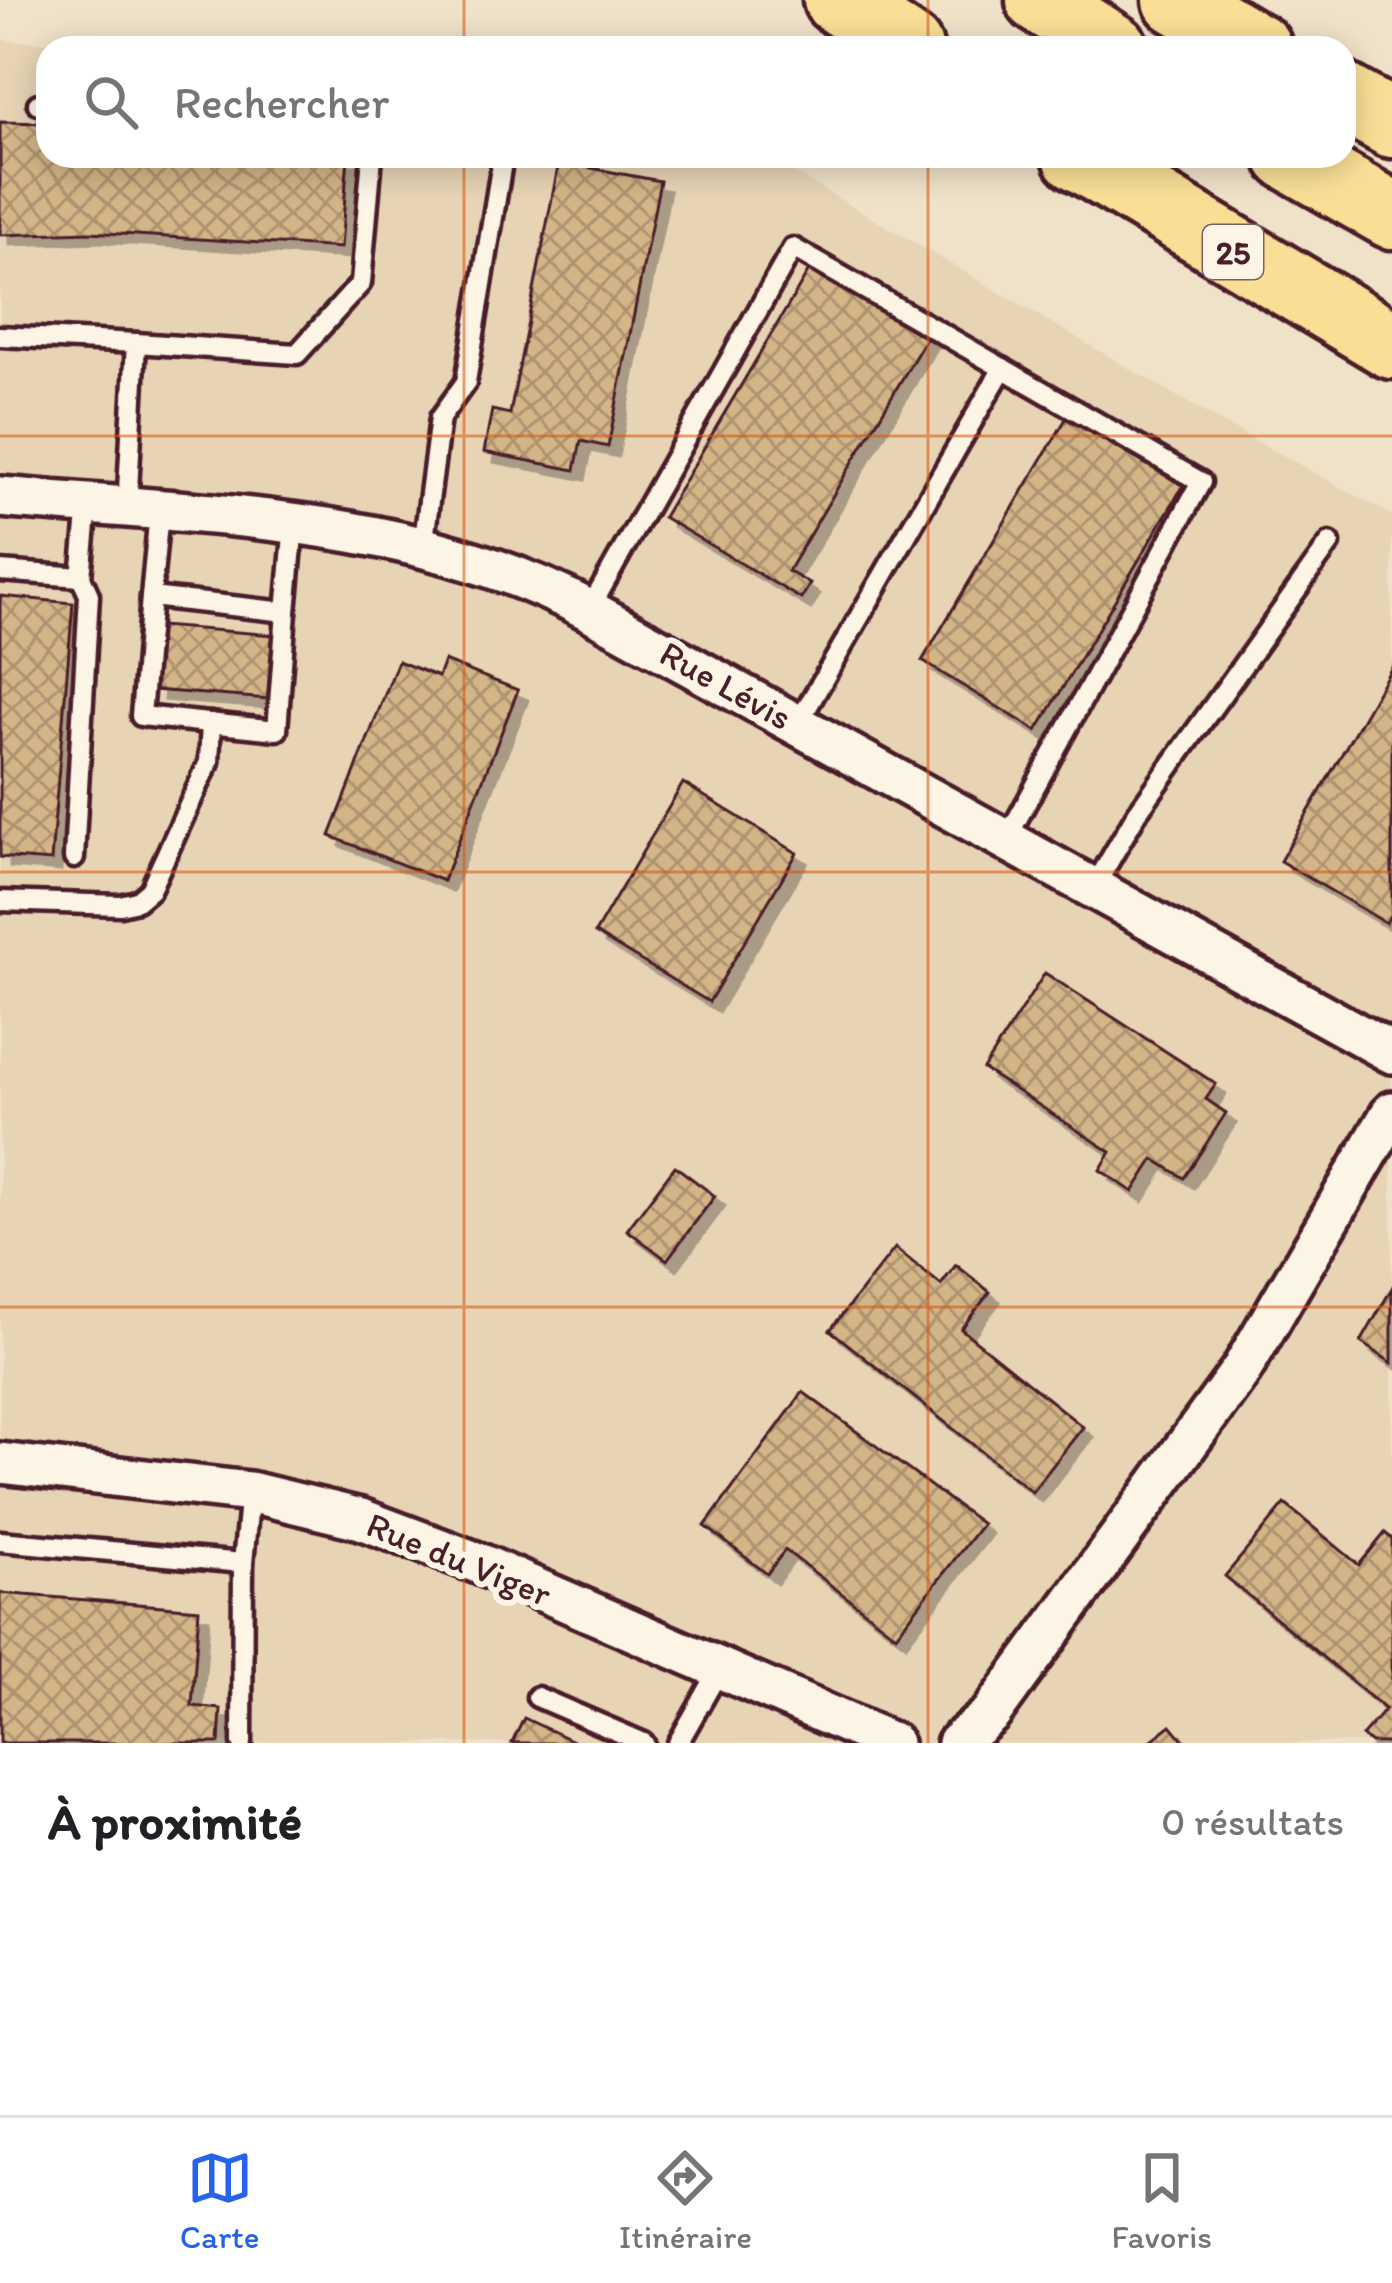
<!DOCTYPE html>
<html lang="fr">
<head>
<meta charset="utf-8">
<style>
  body { margin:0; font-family:Itim,sans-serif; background:#f2f2f2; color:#202124 }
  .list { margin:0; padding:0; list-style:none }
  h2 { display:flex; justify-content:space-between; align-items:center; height:156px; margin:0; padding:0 48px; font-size:51px }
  h2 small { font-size:39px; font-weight:400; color:#757577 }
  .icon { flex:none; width:66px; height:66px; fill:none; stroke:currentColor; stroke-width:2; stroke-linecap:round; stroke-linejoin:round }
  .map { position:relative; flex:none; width:1392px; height:1743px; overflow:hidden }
  .search { position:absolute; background:#fff; box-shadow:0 6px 30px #0003; left:36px; right:36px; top:36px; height:132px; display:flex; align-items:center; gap:30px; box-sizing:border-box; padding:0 42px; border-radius:36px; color:#757577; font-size:45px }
  .sheet { height:372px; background:#fff }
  nav { display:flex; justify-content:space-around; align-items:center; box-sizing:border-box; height:168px; border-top:3px solid #e0e0e0; background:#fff; font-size:33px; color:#757577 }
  nav a { display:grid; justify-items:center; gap:6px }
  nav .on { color:#2563eb }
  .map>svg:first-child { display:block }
  .built { fill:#e7d4b5 }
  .building { fill:url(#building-cross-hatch); stroke:#4a1f2b; stroke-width:3; filter:url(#shadow) }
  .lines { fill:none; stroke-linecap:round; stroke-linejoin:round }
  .lane-casing { stroke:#4a1f2b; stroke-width:27 }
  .street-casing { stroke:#4a1f2b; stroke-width:48 }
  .highway-casing { stroke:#4a1f2b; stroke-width:75 }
  .lane { stroke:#fcf5e5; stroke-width:18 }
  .street { stroke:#fcf5e5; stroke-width:39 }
  .highway { stroke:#f9df96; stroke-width:66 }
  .grid { fill:none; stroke:#d8530f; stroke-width:3; stroke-opacity:0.55 }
  .labels { text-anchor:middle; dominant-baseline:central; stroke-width:12; stroke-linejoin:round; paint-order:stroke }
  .shield { fill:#fcf5e5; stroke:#7f5f63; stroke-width:3 }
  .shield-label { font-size:33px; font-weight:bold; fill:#4a1f2b }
  .street-label { font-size:36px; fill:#4a1f2b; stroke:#fcf5e5 }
</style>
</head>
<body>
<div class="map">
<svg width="1392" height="1743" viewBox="0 0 1392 1743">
  <defs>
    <pattern id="building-cross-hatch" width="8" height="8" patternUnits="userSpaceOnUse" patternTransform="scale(3)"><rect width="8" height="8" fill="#d3b587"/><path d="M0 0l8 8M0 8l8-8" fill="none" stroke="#ad936f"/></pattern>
    <filter id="shadow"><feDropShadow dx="10" dy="10" stdDeviation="0" flood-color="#0004"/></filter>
  </defs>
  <rect width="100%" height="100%" fill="#f0e2c9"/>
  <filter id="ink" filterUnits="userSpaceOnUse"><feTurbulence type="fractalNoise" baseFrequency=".00833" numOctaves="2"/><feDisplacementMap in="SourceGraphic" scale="24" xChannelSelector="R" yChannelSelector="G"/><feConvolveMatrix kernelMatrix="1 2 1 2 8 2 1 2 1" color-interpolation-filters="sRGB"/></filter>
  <g filter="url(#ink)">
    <!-- built -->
    <path class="built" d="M0 40 177 48H48V156H766L1223 423 1392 515V1743H0Z"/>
    <!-- building -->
    <g class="building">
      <path d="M0 122 48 123V156H348L341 248 90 232 0 235Z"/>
      <path d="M559 162 660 181 608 447 581 441 575 470 484 452 492 410 510 414Z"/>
      <path d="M811 267 927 337 788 571 810 584 801 599 663 517Z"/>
      <path d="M1070 412 1186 481 1037 731 922 661Z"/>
      <path d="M0 596 73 603 51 861 0 857Z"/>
      <path d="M160 626 274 635 269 699 154 690Z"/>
      <path d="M398 661 438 677 444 661 518 690 443 881 330 836Z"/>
      <path d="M1392 667V912L1386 923 1280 861Z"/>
      <path d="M683 783 797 853 709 1002 595 933Z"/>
      <path d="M1045 973 1216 1084 1206 1099 1226 1113 1184 1178 1154 1159 1133 1192 1100 1170 1111 1152 983 1069Z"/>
      <path d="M675 1166 715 1196 667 1260 627 1230Z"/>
      <path d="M895 1248 941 1285 956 1265 990 1292 961 1329 1083 1427 1032 1492 830 1330Z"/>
      <path d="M1392 1288V1363L1361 1342Z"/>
      <path d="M803 1392 982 1524 896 1635 785 1550 767 1574 705 1526Z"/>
      <path d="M1285 1504 1359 1565 1385 1533 1392 1539V1743H1371L1362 1736 1385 1709 1225 1576Z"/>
      <path d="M0 1593 199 1609 192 1706 221 1709 219 1743H0Z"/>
      <path d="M524 1718 577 1743H512Z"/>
      <path d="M1171 1725 1186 1743H1148Z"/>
    </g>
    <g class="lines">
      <!-- lane casing -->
      <g class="lane-casing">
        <g id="lane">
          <path d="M38 104 48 105"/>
          <path d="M0 336 136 343 127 509"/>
          <path d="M136 343 297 354 361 283 372 156"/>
          <path d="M159 512 151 597 286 612 294 524"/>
          <path d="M423 547 440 418 466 382 503 156"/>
          <path d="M0 571 81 577 88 505"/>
          <path d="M151 597 141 716 277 730 286 612"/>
          <path d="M589 610 793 248 1201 482 1006 840"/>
          <path d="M797 725 1003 368"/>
          <path d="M74 858 89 595 81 577"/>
          <path d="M1093 889 1137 813 1330 543"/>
          <path d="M0 901 120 905 137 901 150 890 209 762 211 723"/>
          <path d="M0 1541 243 1563 250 1492"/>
          <path d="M537 1697 644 1743"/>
          <path d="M242 1743 243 1563"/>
          <path d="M678 1743 720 1669"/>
        </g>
      </g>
      <!-- street casing -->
      <g class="street-casing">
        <g id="street">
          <path d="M0 497C198 515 409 514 589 610L1392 1053"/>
          <path d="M0 1463 250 1492 361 1519 478 1563 892 1743"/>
          <path d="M957 1743 991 1714 1242 1369 1392 1112"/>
        </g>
      </g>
      <!-- highway casing -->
      <g class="highway-casing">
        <g id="highway">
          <path d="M837 0 909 48"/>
          <path d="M1040 0 1114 48"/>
          <path d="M1177 0 1258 48"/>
          <path d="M1344 97 1392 124"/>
          <path d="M1077 156 1392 345"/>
          <path d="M1289 156 1392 215"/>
        </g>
      </g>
      <!-- lane -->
      <use href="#lane" class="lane"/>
      <!-- street -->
      <use href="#street" class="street"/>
      <!-- highway -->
      <use href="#highway" class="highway"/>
    </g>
  </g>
  <!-- grid -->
  <path class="grid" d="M464 0V48M928 0V48M464 156V1743M928 156V1743M0 436H1392M0 872H1392M0 1307H1392"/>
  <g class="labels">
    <!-- shield labels -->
    <rect class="shield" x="1203" y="225" width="60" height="54" rx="9"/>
    <g class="shield-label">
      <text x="1233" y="252">25</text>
    </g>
    <!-- street labels -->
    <g class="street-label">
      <text transform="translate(726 685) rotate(29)">Rue Lévis</text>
      <text transform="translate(459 1559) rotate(22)">Rue du Viger</text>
    </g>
  </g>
</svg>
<div class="search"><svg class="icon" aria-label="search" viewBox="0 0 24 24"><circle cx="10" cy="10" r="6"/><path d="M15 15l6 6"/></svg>Rechercher</div>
</div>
<section class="sheet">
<h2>À proximité<small>0 résultats</small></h2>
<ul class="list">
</ul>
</section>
<nav>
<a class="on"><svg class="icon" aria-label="map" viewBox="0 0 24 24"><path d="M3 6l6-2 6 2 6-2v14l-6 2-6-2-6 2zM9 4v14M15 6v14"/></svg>Carte</a>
<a><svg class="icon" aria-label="directions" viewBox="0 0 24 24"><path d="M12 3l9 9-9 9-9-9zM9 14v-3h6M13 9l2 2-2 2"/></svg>Itinéraire</a>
<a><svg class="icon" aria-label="saved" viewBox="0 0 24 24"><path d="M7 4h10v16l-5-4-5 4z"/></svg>Favoris</a>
</nav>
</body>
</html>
